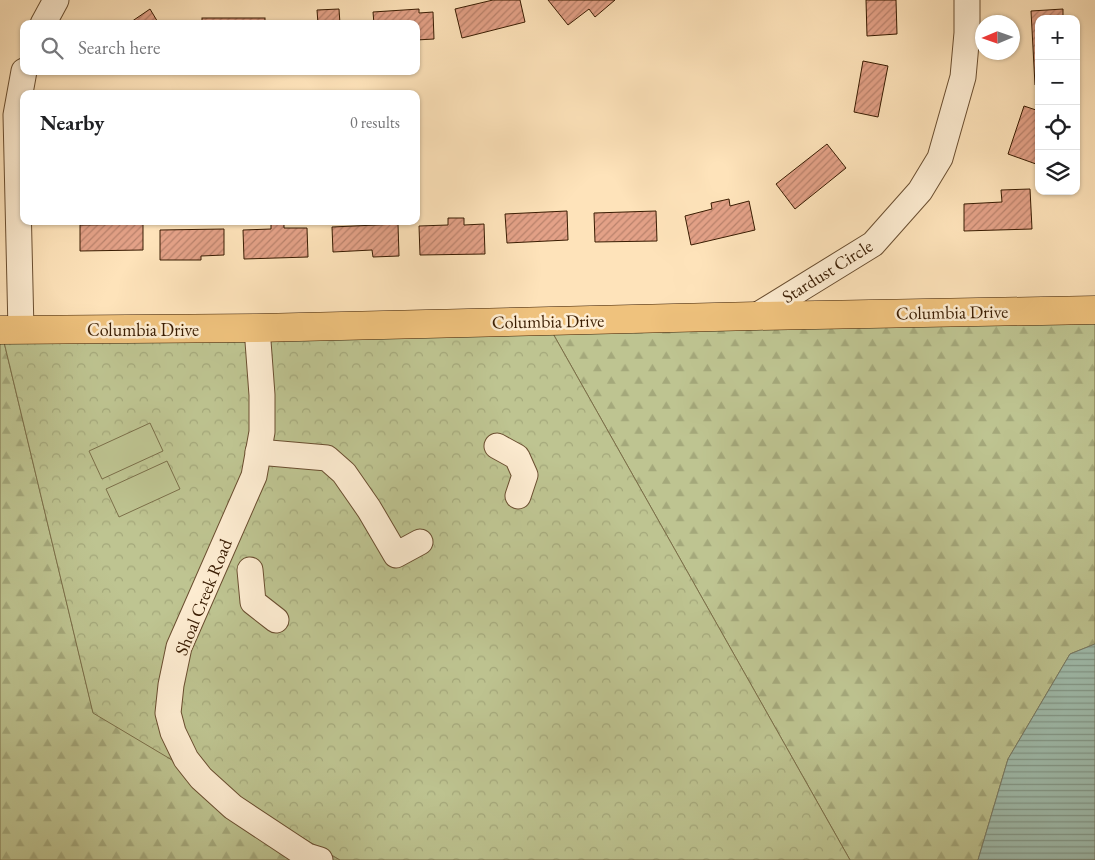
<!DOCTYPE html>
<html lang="en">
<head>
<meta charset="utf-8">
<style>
  body { margin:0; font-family:"EB Garamond",serif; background:#f2f2f2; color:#202124 }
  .controls { position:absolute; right:15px; top:15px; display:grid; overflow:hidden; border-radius:10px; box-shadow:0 1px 4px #0004 }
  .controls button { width:45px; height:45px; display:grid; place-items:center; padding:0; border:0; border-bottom:1px solid #e0e0e0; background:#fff; color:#202124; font:25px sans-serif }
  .compass { position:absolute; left:975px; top:15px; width:45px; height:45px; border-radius:50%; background:#fff; box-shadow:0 1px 4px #0004; rotate:268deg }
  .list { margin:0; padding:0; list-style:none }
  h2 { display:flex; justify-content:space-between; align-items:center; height:65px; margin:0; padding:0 20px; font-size:21px }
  h2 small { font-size:16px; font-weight:400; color:#757577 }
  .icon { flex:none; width:28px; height:28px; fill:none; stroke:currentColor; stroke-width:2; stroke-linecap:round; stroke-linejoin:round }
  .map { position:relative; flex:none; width:1095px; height:860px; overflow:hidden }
  .search { position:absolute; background:#fff; box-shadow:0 1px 4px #0004; left:20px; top:20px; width:400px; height:55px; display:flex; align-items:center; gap:12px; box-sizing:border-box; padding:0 18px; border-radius:10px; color:#757577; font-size:19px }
  .panel { position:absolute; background:#fff; box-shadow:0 1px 4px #0004; left:20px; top:90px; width:400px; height:135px; border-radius:10px }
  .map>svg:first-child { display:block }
  .forest { fill:url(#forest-firs); stroke:#7c704a }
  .park { fill:url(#park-crowns); stroke:#7c704a }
  .pitch { fill:#bec491; stroke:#7c704a }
  .water { fill:url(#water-rules); stroke:#777d6a }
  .building { fill:url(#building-hatch); stroke:#391c02 }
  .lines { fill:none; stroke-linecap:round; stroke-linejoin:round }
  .minor-casing { stroke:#6a4e30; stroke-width:27 }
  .major-casing { stroke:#391c02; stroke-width:29 }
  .minor { stroke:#feedd2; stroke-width:25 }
  .major { stroke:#efc27d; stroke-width:28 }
  .labels { text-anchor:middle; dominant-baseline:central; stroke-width:5; stroke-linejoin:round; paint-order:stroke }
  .street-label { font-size:18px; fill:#391c02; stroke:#feedd2 }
</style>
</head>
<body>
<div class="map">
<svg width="1095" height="860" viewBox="0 0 1095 860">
  <defs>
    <pattern id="forest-firs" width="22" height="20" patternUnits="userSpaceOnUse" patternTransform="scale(1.25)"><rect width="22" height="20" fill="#bec491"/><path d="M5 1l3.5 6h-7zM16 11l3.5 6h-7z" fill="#a4a87b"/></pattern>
    <pattern id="park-crowns" width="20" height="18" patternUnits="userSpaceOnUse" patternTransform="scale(1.25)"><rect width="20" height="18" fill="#bec491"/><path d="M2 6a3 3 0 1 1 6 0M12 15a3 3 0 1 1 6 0" fill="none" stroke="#a4a87b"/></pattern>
    <pattern id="water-rules" width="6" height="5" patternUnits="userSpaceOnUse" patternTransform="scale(1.25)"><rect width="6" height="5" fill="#a0beaf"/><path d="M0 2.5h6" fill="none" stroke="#839a8c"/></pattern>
    <pattern id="building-hatch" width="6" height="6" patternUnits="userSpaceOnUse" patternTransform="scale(1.25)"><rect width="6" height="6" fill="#e3a187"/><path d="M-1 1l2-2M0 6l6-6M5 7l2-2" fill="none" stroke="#b9826c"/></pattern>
  </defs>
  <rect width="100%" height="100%" fill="#fee3ba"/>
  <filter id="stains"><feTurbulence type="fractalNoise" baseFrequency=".004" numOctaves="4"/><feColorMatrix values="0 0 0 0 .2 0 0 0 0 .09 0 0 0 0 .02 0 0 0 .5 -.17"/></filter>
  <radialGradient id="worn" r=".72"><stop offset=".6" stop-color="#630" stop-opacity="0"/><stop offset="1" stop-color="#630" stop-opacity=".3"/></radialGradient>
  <!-- forest -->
  <g class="forest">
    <path d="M1095 312V644L1070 654 1008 759 978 860H850L547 323Z"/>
    <path d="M0 342H4L93 712 340 860H0Z"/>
  </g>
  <!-- park -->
  <path class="park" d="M547 323 850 860H340L93 713 4 342Z"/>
  <!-- pitch -->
  <g class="pitch">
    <path d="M150 423 163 451 102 479 89 451Z"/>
    <path d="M167 461 180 489 119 517 106 489Z"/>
  </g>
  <!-- water -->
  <path class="water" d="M1095 644V860H978L1008 759 1070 654Z"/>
  <!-- building -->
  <g class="building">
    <path d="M493 0H520L525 22 462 38 455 9Z"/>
    <path d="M548 0H615L595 17 589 9 568 25Z"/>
    <path d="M866 0H896L897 34 867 36Z"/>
    <path d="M150 9 159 24H128Z"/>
    <path d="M339 9 340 24H318L317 10Z"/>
    <path d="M419 9V13L433 12 434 39 416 40V24H374L373 12Z"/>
    <path d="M1063 9V19H1039V85H1035L1031 11Z"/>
    <rect x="202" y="18" width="63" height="6"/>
    <path d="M863 61 888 66 878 117 854 112Z"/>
    <path d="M1024 106 1039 111V157L1036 164 1008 154Z"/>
    <path d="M827 144 846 168 795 209 776 184Z"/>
    <path d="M1030 189 1032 229 964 231V204L1002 202 1001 190Z"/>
    <path d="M729 199 730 206 749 201 755 230 691 245 685 216 712 209 711 203Z"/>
    <path d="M567 211 568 240 507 243 505 214Z"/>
    <path d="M656 211 657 241 595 242 594 213Z"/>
    <path d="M448 218H464V225L484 224 485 254 420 255 419 226 448 225Z"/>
    <path d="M284 222V228H307L308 257 244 259 243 230 271 229V223Z"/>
    <path d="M143 224V250L80 251V225Z"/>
    <path d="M398 224 399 256 373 257 372 250 333 252 332 227Z"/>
    <path d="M224 229V255L201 256V260H160V230Z"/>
  </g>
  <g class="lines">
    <!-- minor casing -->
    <g class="minor-casing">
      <g id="minor">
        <path d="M43 24 56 0"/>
        <path d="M756 316 873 244 920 191 940 158 963 77 967 33V0"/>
        <path d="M257 328 262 395V432L254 476 179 647 171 685 168 713 173 732 186 759 201 778 233 807 307 856 320 860"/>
        <path d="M21 330 16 115 24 71"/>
        <path d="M497 446 517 457 525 475 518 496"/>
        <path d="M258 452 327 458 344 473 369 509 396 555 420 542"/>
        <path d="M250 570 253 602 276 620"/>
      </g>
    </g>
    <!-- major casing -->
    <g class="major-casing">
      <path id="major" d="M0 330 257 328 756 316 1095 310"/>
    </g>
    <!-- minor -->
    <use href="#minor" class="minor"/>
    <!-- major -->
    <use href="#major" class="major"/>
  </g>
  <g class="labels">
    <!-- street labels -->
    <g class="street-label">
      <text transform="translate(827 271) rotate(-32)">Stardust Circle</text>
      <text transform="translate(952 312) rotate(-1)">Columbia Drive</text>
      <text transform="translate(548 321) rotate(-1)">Columbia Drive</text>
      <text x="143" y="329">Columbia Drive</text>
      <text transform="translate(203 597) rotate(-68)">Shoal Creek Road</text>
    </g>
  </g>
  <rect width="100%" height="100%" filter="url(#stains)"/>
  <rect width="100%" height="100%" fill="url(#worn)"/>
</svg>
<div class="controls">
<button>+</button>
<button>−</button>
<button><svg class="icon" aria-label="locate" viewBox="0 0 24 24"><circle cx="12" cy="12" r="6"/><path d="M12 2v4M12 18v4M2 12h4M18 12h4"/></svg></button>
<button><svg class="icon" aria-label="layers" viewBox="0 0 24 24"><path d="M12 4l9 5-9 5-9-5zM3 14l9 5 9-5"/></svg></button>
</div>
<svg class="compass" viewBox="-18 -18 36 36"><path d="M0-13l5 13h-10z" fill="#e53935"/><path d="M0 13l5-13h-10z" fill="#757577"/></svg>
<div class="search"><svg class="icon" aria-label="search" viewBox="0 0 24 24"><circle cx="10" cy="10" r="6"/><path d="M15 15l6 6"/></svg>Search here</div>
<section class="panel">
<h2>Nearby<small>0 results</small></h2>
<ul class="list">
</ul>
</section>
</div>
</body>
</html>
